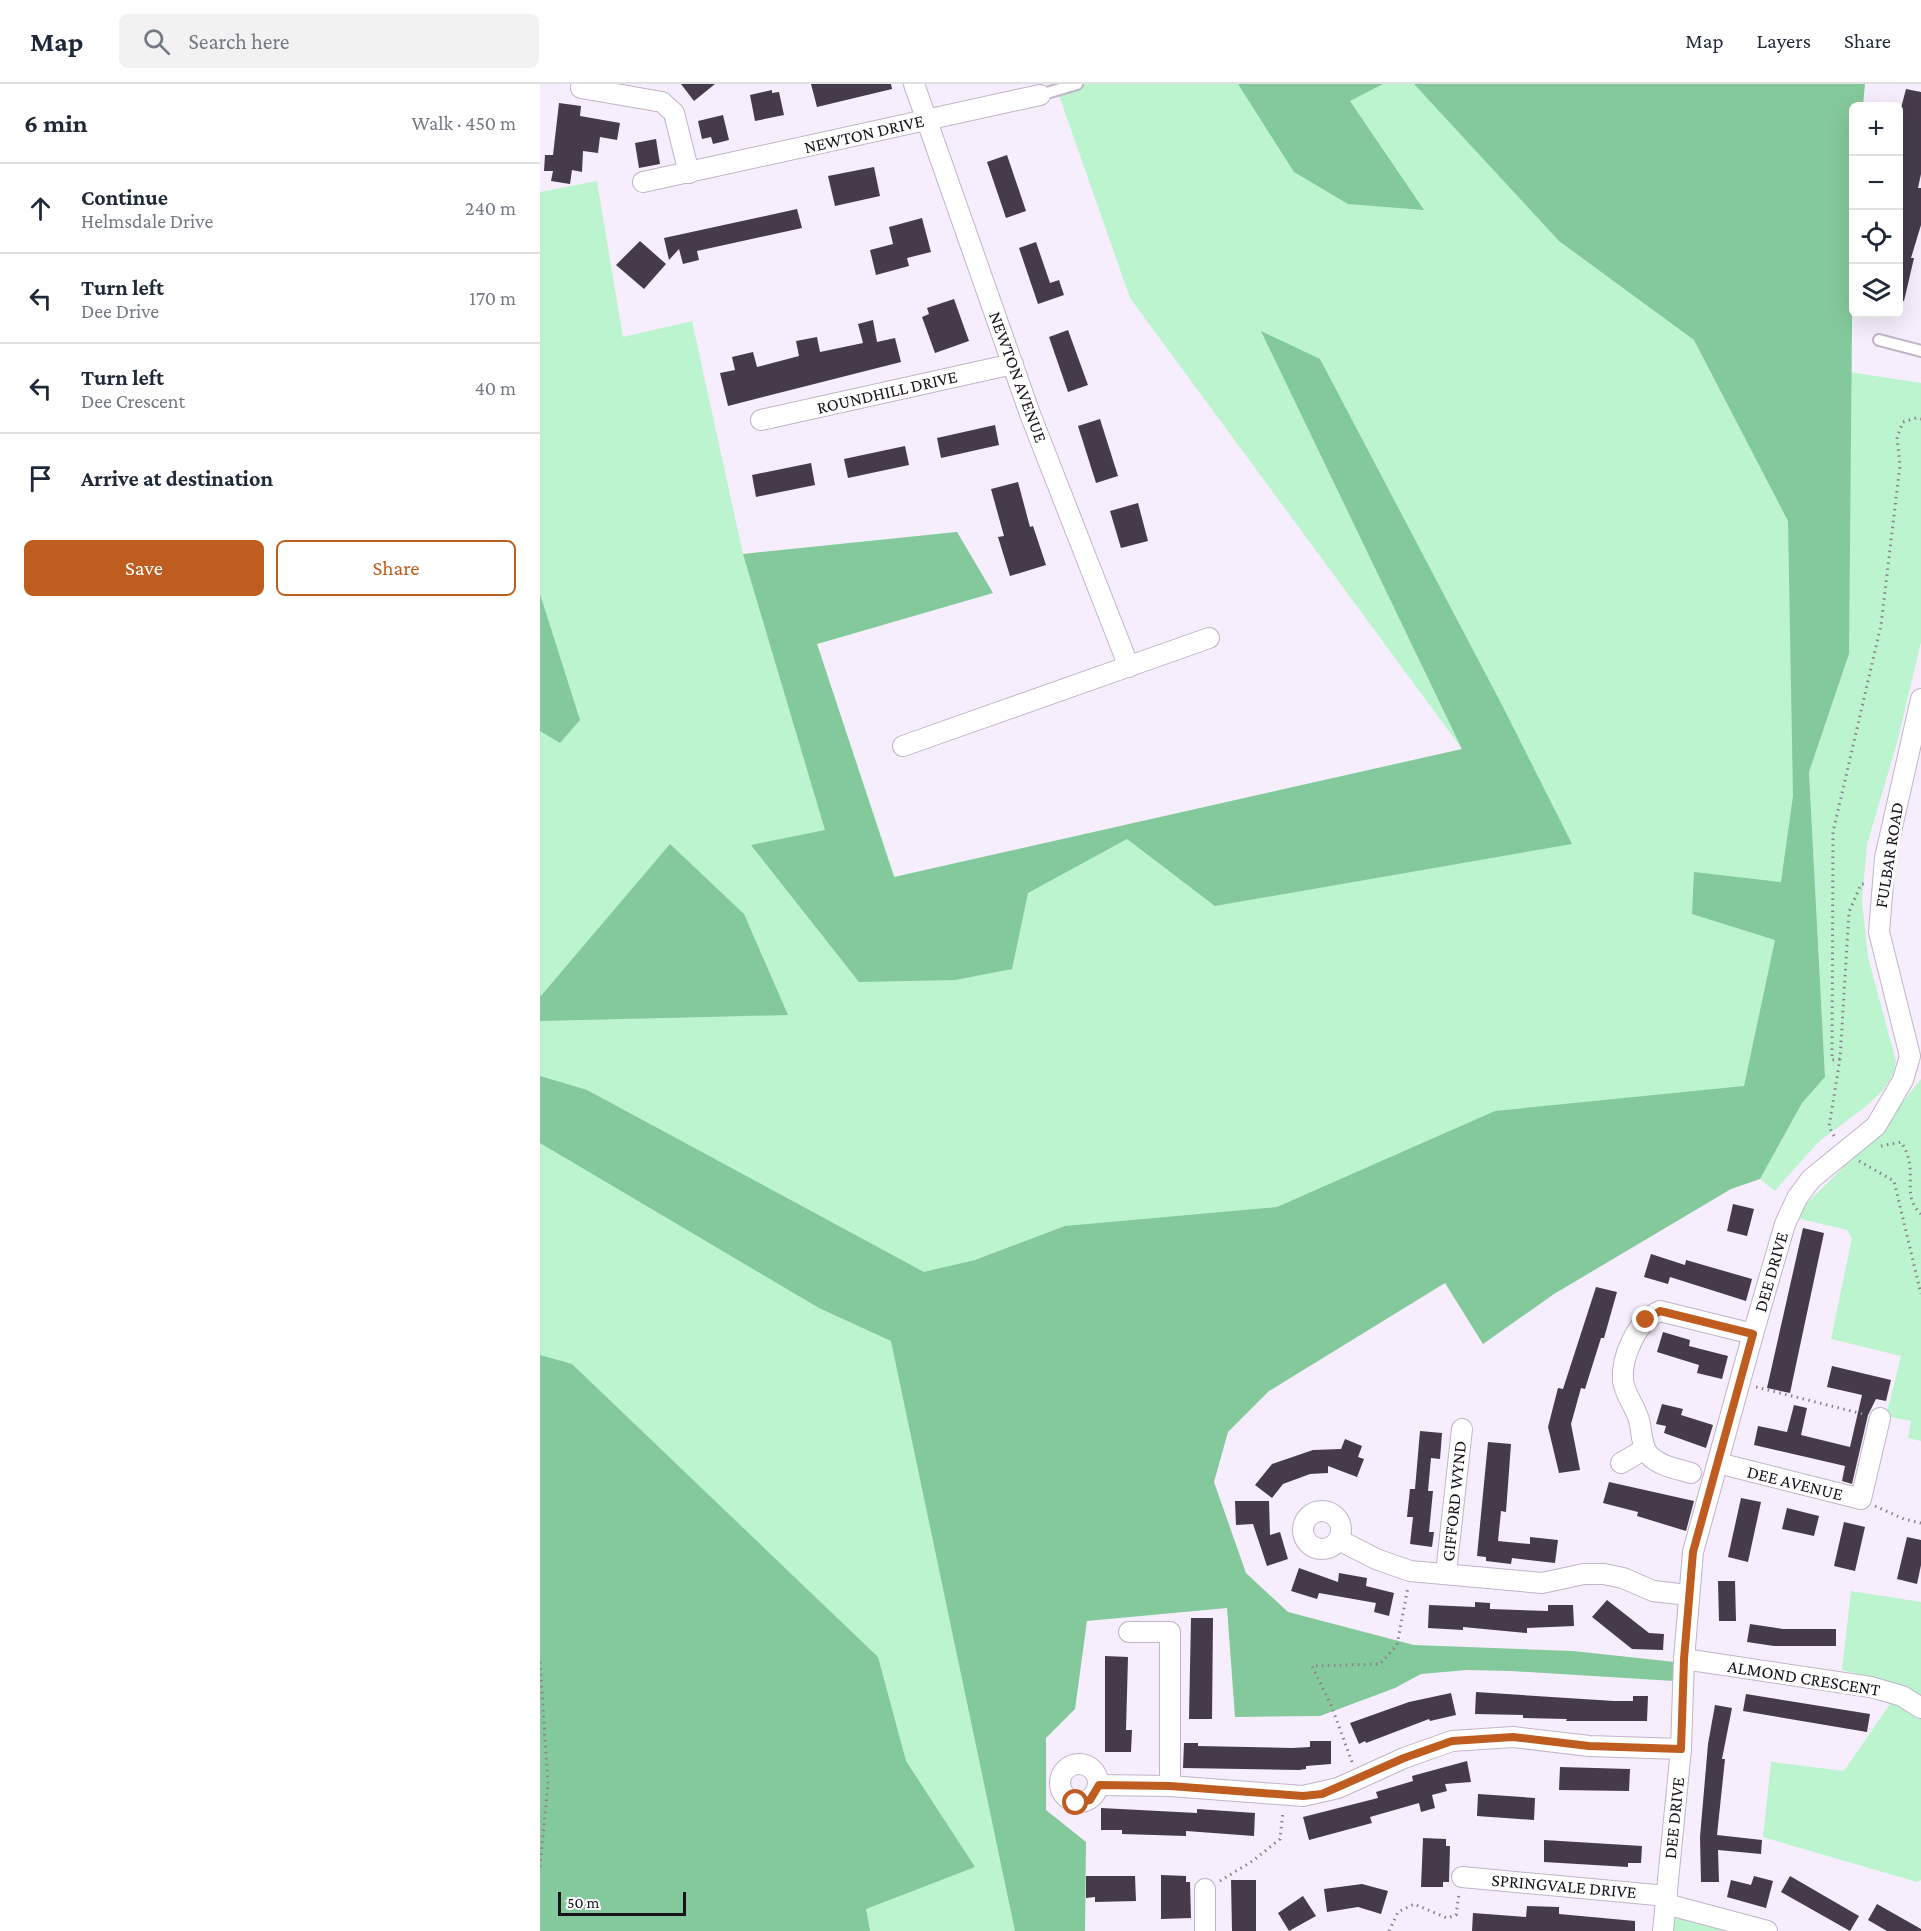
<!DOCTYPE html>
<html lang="en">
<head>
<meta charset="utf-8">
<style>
  body { margin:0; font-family:"Crimson Pro",serif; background:#f2f2f3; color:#1f2937 }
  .controls { position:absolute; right:18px; top:18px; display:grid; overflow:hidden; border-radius:9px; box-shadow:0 6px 24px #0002 }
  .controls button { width:54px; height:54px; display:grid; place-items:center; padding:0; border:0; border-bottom:2px solid #e0e1e3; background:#fff; color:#1f2937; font:30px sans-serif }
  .scale { position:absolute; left:18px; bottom:15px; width:128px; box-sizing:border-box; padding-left:6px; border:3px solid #18141b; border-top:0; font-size:16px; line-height:21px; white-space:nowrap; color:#18141b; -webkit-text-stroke:4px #fff; paint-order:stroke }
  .stop { position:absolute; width:18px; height:18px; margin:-14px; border:4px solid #bf5d21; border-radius:50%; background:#fff }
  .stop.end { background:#bf5d21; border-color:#fff; box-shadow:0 2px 6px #0008 }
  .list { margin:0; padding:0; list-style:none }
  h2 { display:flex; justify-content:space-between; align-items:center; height:78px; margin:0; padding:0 24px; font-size:26px }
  h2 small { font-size:20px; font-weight:400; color:#747a83 }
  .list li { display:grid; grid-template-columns:39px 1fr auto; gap:18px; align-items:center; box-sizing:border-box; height:90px; padding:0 24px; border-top:2px solid #e0e1e3 }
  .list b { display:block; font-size:22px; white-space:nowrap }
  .list p { margin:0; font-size:20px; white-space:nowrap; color:#747a83 }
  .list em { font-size:20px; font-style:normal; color:#747a83 }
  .actions { display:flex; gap:12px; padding:18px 24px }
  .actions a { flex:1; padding:14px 0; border:2px solid #bf5d21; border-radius:9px; text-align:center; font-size:21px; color:#bf5d21 }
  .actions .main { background:#bf5d21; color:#fff }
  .icon { flex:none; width:33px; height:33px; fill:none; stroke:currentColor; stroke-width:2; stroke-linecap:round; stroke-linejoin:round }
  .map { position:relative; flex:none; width:1381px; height:1847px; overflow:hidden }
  header { display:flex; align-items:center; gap:36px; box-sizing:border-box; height:84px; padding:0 30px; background:#fff; border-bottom:2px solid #e0e1e3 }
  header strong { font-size:28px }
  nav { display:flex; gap:33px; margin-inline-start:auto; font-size:21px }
  .search { width:420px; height:54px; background:#f2f2f3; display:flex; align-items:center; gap:15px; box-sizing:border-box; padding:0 21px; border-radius:9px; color:#747a83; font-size:22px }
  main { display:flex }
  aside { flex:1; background:#fff }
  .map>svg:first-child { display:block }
  .green { fill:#bbf4ce }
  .forest { fill:#84c99c }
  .building { fill:#453b4a }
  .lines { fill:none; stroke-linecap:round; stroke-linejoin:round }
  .service-casing { stroke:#c1b5c8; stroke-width:14 }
  .minor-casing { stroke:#c1b5c8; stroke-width:22 }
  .path { stroke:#89828d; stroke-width:3; stroke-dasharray:1.5 4.5; stroke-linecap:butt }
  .service { stroke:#fff; stroke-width:10 }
  .minor { stroke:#fff; stroke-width:20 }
  .route { stroke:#bf5d21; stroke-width:8 }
  .labels { text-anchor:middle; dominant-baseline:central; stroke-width:6; stroke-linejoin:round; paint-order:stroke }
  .street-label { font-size:18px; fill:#18141b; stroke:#fff }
</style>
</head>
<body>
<header>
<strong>Map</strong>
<div class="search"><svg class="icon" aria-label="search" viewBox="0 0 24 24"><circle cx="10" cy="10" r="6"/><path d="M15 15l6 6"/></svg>Search here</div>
<nav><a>Map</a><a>Layers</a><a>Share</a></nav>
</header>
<main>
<aside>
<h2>6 min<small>Walk · 450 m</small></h2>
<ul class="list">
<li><svg class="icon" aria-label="ahead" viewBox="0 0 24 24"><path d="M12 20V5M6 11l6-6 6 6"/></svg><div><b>Continue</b><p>Helmsdale Drive</p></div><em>240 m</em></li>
<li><svg class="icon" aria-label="left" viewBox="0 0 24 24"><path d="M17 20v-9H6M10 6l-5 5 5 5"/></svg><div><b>Turn left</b><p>Dee Drive</p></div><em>170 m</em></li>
<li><svg class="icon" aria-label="left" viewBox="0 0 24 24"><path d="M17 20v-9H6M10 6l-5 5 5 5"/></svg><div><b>Turn left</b><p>Dee Crescent</p></div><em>40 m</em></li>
<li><svg class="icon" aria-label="arrive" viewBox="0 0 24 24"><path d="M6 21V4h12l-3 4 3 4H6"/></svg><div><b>Arrive at destination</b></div></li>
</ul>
<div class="actions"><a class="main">Save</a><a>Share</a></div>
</aside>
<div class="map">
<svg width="1381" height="1847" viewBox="0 0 1381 1847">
  <rect width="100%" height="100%" fill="#f7eefd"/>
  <!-- green -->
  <g class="green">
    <path d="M515 0H1319L1314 22 1259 717 1233 1004 500 1245 499 1847H0V108L57 97 83 253 152 237 203 470 417 448 453 509 277 560 355 793 922 665 590 214Z"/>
    <path d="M1310 288 1381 299V558L1358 655 1327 761 1322 816 1328 873 1356 977C1354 1013 1299 1038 1275 1062 1261 1077 1248 1092 1235 1107L1220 1095 1262 1019 1285 993 1269 688 1309 570Z"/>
    <path d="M1381 995V1357L1368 1354 1371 1337 1346 1332 1361 1272 1291 1255 1312 1154 1307 1146 1253 1133 1339 1048Z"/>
    <path d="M1311 1507 1381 1518V1796L1377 1798 1223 1753 1231 1678 1304 1687 1363 1601 1302 1586Z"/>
    <path d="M1135 1827 1197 1847H1132Z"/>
  </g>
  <!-- forest -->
  <g class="forest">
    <path d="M698 0H843L810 17 884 126 808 120 754 88Z"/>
    <path d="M874 0H1325L1323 22H1314L1309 570 1269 688 1285 993 1262 1019 1220 1095 1191 1105 1014 1210 943 1260 905 1199 729 1307 688 1348 674 1398 706 1489 748 1528 874 1561 1033 1567 1135 1578 1134 1597 971 1587 927 1586 881 1590 855 1604 780 1632 695 1633 687 1524 547 1537 535 1625 506 1654V1726L546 1758 545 1847H475L351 1257 279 1224 0 1059V992L47 1006 384 1188 435 1176 525 1142 737 1123 955 1027 1204 1002 1235 856 1152 830 1154 788 1241 798 1253 712 1248 437 1154 256 1019 157Z"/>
    <path d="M721 247 780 275 963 623 1032 760 675 822 587 755 488 809 472 885 415 896 319 898 211 761 285 746 203 470 417 448 453 509 277 560 354 793 922 665Z"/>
    <path d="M0 510 40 636 20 659 0 647Z"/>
    <path d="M130 760 204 830 248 931 0 937V913Z"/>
    <path d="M0 1271 32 1280 338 1573 366 1677 435 1783 326 1825 330 1847H0Z"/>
  </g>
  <!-- building -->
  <g class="building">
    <path d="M141 0H175L154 17Z"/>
    <path d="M271 0H351L352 5 277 23Z"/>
    <path d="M1366 5 1381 8V90L1378 104H1381V141L1371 174H1374L1364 217 1359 216V24H1361Z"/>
    <path d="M232 6V9L239 8 244 31 215 37 210 11Z"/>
    <path d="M19 19 41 22 40 32 80 39 77 56 60 53 58 69 43 67 42 88 32 86 30 100 11 97 13 87H4L5 71H13Z"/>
    <path d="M183 31 189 56 173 60 171 53 162 55 158 37Z"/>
    <path d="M116 55 120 80 99 84 95 59Z"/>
    <path d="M467 71 486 127 466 134 447 78Z"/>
    <path d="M334 83 340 112 295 122 288 92Z"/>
    <path d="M257 125 262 144 157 167 159 176 143 180 139 165 129 176 124 154Z"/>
    <path d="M382 134 391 168 367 174 369 182 336 191 330 166 353 160 349 143Z"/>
    <path d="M100 157 126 180 104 205 76 181Z"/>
    <path d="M496 158 510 199 519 196 524 211 498 220 479 164Z"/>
    <path d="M414 215 429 257 395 269 382 233 389 230 387 224Z"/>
    <path d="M333 236 337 258 355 254 361 278 188 322 180 289 195 286 192 273 213 268 217 283 259 272 256 257 277 253 280 268 323 259 318 240Z"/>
    <path d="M528 246 548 301 528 308 509 253Z"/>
    <path d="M560 335 578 392 556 399 538 342Z"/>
    <path d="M455 341 459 361 401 374 397 354Z"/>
    <path d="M365 362 369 381 308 394 304 375Z"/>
    <path d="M271 379 275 401 216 413 212 391Z"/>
    <path d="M478 398 490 443 493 442 506 481 470 492 458 453 464 452 451 405Z"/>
    <path d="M598 419 608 457 581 464 570 427Z"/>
    <path d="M1193 1120 1214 1125 1207 1152 1187 1147Z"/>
    <path d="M1263 1144 1284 1149 1250 1309 1227 1304Z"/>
    <path d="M1111 1170 1145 1181 1146 1176 1212 1195 1206 1217 1130 1193 1128 1200 1104 1193Z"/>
    <path d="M1056 1203 1077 1208 1064 1254H1061L1045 1305 1041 1304 1031 1340 1040 1386 1019 1389 1008 1343 1018 1304 1023 1305Z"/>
    <path d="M1123 1248 1150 1256 1149 1262 1188 1272 1182 1295 1157 1289 1159 1281 1117 1268Z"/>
    <path d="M1292 1282 1351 1296 1346 1317 1336 1315 1328 1331 1312 1400 1302 1397 1305 1382 1214 1361 1218 1342 1247 1348 1254 1321 1267 1324 1261 1351 1310 1363 1322 1311 1287 1303Z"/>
    <path d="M1122 1320 1143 1325 1141 1331 1173 1341 1166 1364 1124 1349 1126 1342 1116 1340Z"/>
    <path d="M880 1347 902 1349 900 1375 891 1374 888 1407H893L889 1448H894L892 1463 870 1460 873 1433H867L870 1405H875Z"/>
    <path d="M805 1355 822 1362 818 1373 824 1375 817 1393 788 1382V1389L770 1390 743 1400 732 1414 715 1401 732 1380 773 1366 801 1365Z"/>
    <path d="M948 1358 971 1360 966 1428 961 1427 958 1457 990 1460V1453L1018 1456 1015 1479 972 1474 971 1480 946 1477V1473L937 1472Z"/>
    <path d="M1069 1398 1154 1417 1146 1447 1097 1432 1098 1428 1063 1419Z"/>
    <path d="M1201 1414 1221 1418 1208 1478 1188 1473Z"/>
    <path d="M695 1417H729L730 1451 740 1448 748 1475 727 1482 713 1440 696 1441Z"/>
    <path d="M1247 1424 1279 1432 1274 1452 1242 1445Z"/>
    <path d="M1304 1438 1325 1443 1315 1487 1294 1482Z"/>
    <path d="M1367 1453 1381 1456V1481L1377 1500 1357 1495Z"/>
    <path d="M759 1484 798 1498 799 1489 827 1494 826 1502 854 1509 849 1532 834 1528 836 1519 779 1509 777 1515 751 1507Z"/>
    <path d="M1178 1497H1195L1196 1537H1179Z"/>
    <path d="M1067 1516 1109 1549 1124 1550 1123 1566 1092 1565 1052 1533Z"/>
    <path d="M935 1518 950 1519V1525L1008 1527V1521H1033L1034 1542 987 1544V1549L923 1543V1546L888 1544 889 1521 935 1523Z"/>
    <path d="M651 1534H673L672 1635H649Z"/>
    <path d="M1210 1540 1243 1545H1296V1562H1234L1207 1558Z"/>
    <path d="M565 1572 588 1573 586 1646H592L591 1668H565Z"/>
    <path d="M936 1608 1074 1617H1093V1612H1108L1107 1637H1026L1027 1635 983 1634V1631L935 1630Z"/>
    <path d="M911 1609 916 1631 890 1637 889 1635 826 1659 825 1657 819 1660 810 1639 869 1618Z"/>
    <path d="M1206 1610 1330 1630 1327 1648 1203 1627Z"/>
    <path d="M1175 1621 1192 1624 1182 1675H1185L1177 1751 1222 1756 1221 1770 1178 1766 1179 1798H1161L1160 1753 1168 1660Z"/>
    <path d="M770 1657H791V1680L766 1682V1685L759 1686 643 1684 644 1659H658V1662L752 1664 770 1663Z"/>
    <path d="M927 1677 931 1698 905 1700 907 1707 892 1711 895 1724 881 1728 879 1719 830 1733 832 1739 769 1756 763 1733 838 1714 836 1708 873 1697 872 1692Z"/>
    <path d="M1020 1683 1090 1685 1089 1707 1019 1706Z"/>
    <path d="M938 1710 995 1714 994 1736 937 1732Z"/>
    <path d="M561 1724 657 1729V1725L715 1729 714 1752 646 1747V1752L582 1750V1746H561Z"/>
    <path d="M883 1754 906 1755V1762H910L909 1798H903V1803H881Z"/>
    <path d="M1004 1756 1102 1762 1101 1779H1088V1783L1004 1778Z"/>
    <path d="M621 1791 646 1792V1798H650L651 1834 621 1835Z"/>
    <path d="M546 1792H595L596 1817 555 1818V1813L546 1814Z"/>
    <path d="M1214 1792 1233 1797 1226 1824 1187 1813 1191 1796 1211 1801Z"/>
    <path d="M1250 1792 1319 1832 1310 1847 1241 1808Z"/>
    <path d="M691 1796H716V1847H692Z"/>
    <path d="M822 1800 848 1807 841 1830 818 1823 787 1828 784 1805Z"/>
    <path d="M763 1812 776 1832 749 1847 738 1829Z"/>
    <path d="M1337 1820 1381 1845V1847H1347L1328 1836Z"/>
    <path d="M987 1822 1019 1823V1830L1095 1837V1847H932L933 1829 986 1833Z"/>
  </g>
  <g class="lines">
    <!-- service casing -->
    <g class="service-casing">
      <g id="service">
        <path d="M500 11 537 0"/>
        <path d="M1339 256 1381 267"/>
      </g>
    </g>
    <!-- minor casing -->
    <g class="minor-casing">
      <g id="minor">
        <path d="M374 0 490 330 589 583"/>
        <path d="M41 4 122 18 134 29 149 89"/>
        <path d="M103 98 500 11"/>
        <path d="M221 336 473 280"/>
        <path d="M363 662 669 554"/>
        <path d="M1081 1379 1105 1365"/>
        <path d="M1178 1379 1321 1415 1340 1334"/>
        <path d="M1151 1389C1138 1385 1119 1382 1109 1371 1101 1362 1102 1347 1099 1336 1095 1322 1085 1311 1083 1297 1081 1273 1097 1236 1120 1227L1213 1250"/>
        <circle cx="782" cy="1446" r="19"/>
        <path d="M799 1456 836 1475 870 1487 1002 1499 1044 1490H1064L1083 1494 1113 1507 1148 1511"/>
        <path d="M906 1489 922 1345"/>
        <path d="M589 1548H630V1702"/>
        <path d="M1144 1575 1331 1603 1362 1612 1381 1624"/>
        <circle cx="539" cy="1699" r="19"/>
        <path d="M559 1701 630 1702 763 1712 798 1704 864 1674 912 1657 973 1653 1049 1662 1141 1665"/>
        <path d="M922 1793 1127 1812"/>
        <path d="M1126 1820 1227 1847"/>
        <path d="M665 1847V1805"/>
        <path d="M1123 1847 1141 1665 1144 1575 1153 1468 1213 1250 1245 1140 1257 1114 1271 1095 1336 1042 1363 996 1370 972 1339 848 1345 774 1381 615"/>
      </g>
    </g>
    <!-- path -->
    <g class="path">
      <path d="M1300 975 1292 976 1293 748 1341 541 1360 381 1357 353 1363 338 1376 334 1381 335"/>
      <path d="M1294 1052 1289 1043 1300 975 1309 828 1321 800H1325"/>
      <path d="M1341 1062 1361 1058C1381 1088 1359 1109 1381 1130"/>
      <path d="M1319 1077 1354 1097 1381 1210"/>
      <path d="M1216 1303 1323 1330"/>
      <path d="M1335 1422 1364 1435 1381 1439"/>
      <path d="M0 1578 8 1700 0 1783"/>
      <path d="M812 1678 791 1621 772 1582 840 1580 857 1561 868 1503"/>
      <path d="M680 1797 714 1776 740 1755 743 1727"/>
      <path d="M849 1847 858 1828 874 1820 907 1834 916 1831 919 1810"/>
    </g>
    <!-- service -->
    <use href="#service" class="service"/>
    <!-- minor -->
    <use href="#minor" class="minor"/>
  </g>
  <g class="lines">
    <!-- route -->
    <path class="route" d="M536 1719 550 1716 559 1701 630 1702 763 1712 782 1710 864 1674 912 1657 973 1653 1049 1662 1141 1665 1144 1575 1153 1468 1213 1250 1120 1227 1106 1236"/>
  </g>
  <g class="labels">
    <!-- street labels -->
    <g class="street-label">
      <text transform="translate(324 50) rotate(-13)">NEWTON DRIVE</text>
      <text transform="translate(478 293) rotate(70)">NEWTON AVENUE</text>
      <text transform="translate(347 308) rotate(-13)">ROUNDHILL DRIVE</text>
      <text transform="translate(1349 771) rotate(-81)">FULBAR ROAD</text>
      <text transform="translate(1231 1188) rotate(-74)">DEE DRIVE</text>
      <text transform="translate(1255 1399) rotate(14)">DEE AVENUE</text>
      <text transform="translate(914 1417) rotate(-84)">GIFFORD WYND</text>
      <text transform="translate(1264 1594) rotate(9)">ALMOND CRESCENT</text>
      <text transform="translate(1134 1734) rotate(-84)">DEE DRIVE</text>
      <text transform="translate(1024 1802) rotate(5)">SPRINGVALE DRIVE</text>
    </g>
  </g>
</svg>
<div class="controls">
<button>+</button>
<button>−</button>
<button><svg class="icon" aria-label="locate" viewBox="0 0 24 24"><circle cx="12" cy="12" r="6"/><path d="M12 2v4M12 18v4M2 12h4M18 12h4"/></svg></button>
<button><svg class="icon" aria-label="layers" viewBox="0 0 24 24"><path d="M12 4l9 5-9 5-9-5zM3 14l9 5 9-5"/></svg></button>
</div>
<div class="scale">50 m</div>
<div class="stop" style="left:536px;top:1719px"></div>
<div class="stop end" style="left:1106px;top:1236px"></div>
</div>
</main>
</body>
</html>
